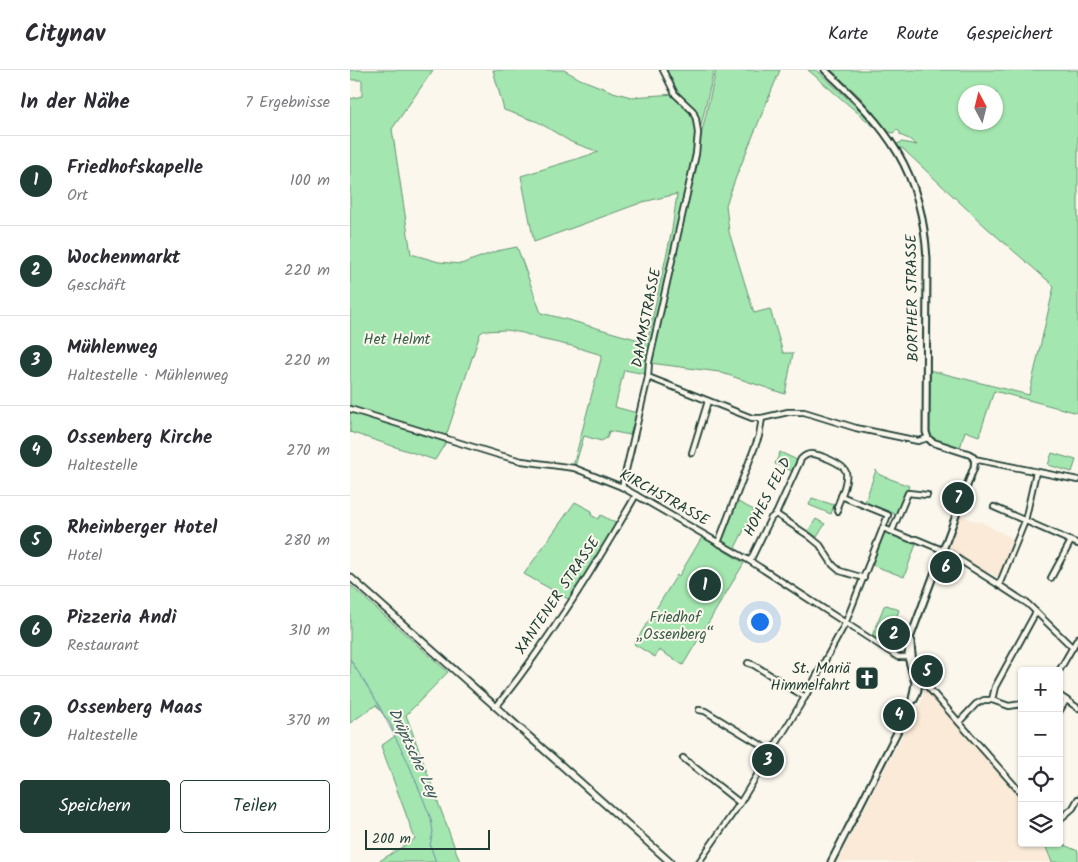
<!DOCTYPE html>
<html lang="de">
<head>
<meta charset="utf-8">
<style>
  body { margin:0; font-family:Kalam,sans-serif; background:#f7f7f7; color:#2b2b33 }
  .controls { position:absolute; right:15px; bottom:15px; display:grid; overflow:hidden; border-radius:5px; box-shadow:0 1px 4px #0004 }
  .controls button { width:45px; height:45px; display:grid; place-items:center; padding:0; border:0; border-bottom:1px solid #e1e1e2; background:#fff; color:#2b2b33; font:25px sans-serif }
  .compass { position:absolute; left:608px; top:15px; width:45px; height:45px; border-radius:50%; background:#fff; box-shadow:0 1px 4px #0004; rotate:353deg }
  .scale { position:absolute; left:15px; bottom:12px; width:125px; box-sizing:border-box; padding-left:5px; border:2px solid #1f3d34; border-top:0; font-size:14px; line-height:18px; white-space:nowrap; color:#1f3d34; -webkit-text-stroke:4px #fbf7ec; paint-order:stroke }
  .you { position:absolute; left:409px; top:551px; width:18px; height:18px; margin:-12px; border:4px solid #fff; border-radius:50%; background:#1a73e8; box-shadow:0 0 0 8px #1a73e833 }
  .badge { display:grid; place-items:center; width:32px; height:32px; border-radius:50%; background:#1f3d34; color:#fff; font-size:16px; font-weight:700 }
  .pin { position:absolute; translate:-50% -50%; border:2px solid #fff; box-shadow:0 1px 5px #0006 }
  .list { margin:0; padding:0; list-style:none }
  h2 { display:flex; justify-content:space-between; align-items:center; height:65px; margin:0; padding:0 20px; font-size:21px }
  h2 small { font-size:16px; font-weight:400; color:#7c7c81 }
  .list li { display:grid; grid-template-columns:32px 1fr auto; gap:15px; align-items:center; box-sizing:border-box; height:90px; padding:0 20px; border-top:1px solid #e1e1e2 }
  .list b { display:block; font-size:19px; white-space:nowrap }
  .list p { margin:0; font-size:16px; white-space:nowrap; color:#7c7c81 }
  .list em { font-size:16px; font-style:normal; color:#7c7c81 }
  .actions { display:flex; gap:10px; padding:15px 20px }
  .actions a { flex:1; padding:11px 0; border:1px solid #1f3d34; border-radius:5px; text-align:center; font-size:18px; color:#1f3d34 }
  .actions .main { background:#1f3d34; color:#fff }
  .icon { flex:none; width:28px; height:28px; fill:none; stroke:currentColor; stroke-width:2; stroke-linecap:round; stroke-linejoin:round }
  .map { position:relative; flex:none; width:728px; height:792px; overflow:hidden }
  header { display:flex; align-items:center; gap:30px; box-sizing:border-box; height:70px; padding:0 25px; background:#fff; border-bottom:1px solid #e1e1e2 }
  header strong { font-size:24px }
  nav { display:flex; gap:28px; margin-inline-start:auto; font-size:18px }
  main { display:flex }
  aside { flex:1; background:#fff }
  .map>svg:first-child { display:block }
  .built { fill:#faead7 }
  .green { fill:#a4e6af; stroke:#629272; fill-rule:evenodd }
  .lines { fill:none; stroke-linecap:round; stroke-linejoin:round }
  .stream { stroke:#6a90a8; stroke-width:1 }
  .minor-casing { stroke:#1f3d34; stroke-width:8 }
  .tertiary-casing { stroke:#1f3d34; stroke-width:9 }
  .secondary-casing { stroke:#1f3d34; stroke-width:9 }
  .minor { stroke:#fbf7ec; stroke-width:4.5 }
  .tertiary { stroke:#fbf7ec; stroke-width:5 }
  .secondary { stroke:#fbf7ec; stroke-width:5.5 }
  .labels { text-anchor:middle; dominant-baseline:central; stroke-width:4; stroke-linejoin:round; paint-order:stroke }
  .street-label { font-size:15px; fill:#1f3d34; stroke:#fbf7ec }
  .park-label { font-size:15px; fill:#3a5f4d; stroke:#fbf7ec }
  .poi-label { font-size:15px; fill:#1f3d34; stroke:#fbf7ec; text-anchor:end }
  .water-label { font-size:16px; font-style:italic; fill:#38595b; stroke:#fbf7ec }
</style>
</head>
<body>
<header>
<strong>Citynav</strong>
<nav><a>Karte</a><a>Route</a><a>Gespeichert</a></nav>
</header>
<main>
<aside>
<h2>In der Nähe<small>7 Ergebnisse</small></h2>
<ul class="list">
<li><span class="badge">1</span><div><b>Friedhofskapelle</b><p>Ort</p></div><em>100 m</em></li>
<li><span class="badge">2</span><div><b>Wochenmarkt</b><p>Geschäft</p></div><em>220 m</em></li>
<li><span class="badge">3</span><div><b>Mühlenweg</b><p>Haltestelle · Mühlenweg</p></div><em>220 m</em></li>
<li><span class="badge">4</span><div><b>Ossenberg Kirche</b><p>Haltestelle</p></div><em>270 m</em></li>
<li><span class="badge">5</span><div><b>Rheinberger Hotel</b><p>Hotel</p></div><em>280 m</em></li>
<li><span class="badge">6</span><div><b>Pizzeria Andi</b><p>Restaurant</p></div><em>310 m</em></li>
<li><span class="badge">7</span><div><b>Ossenberg Maas</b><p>Haltestelle</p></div><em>370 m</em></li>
</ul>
<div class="actions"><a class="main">Speichern</a><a>Teilen</a></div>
</aside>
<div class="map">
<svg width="728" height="792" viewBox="0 0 728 792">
  <rect width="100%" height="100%" fill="#fbf7ec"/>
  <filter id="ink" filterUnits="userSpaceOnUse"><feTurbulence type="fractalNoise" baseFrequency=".02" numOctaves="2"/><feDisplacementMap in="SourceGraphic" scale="10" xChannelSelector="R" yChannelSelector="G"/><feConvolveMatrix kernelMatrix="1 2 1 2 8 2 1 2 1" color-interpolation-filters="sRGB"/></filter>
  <g filter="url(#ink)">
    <!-- built -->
    <g class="built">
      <path d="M609 445 628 452 629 451 665 470 649 508 639 502 636 504 599 481 600 473Z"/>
      <path d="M575 618 672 729V773H694L702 792H487L556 658 571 633Z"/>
    </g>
    <!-- green -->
    <g class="green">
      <path d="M0 0H83L42 59 61 184 89 192 111 194 147 181 167 177 191 243C226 251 261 263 297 272L322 160 327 124 293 132 184 172 171 106 249 82 221 72 188 52 154 40 143 0H214L230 9 263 22 281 27 325 24 343 41 346 49 347 84 366 0H430L386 107 376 135 379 162 404 243 420 239 433 283H443L435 324 369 302 300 293 296 304 274 300 265 337 287 343 280 365 259 361 257 368 251 371 234 366 225 396H223L252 285 222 276 190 269 173 263 156 260 133 261 130 264 95 369 65 360V363L96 372 85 390 0 362V29L12 26V10H2L0 8Z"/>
      <path d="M317 0H364L349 64 347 44C335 30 320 19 317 0Z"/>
      <path d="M458 0H467L516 46 523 56Z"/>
      <path d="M481 0H728V343L644 321 629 366 615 361 610 378C598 374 582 374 579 361V300L679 325 704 216 636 157 552 78 550 79 547 74 552 72 567 75 559 69 550 65V62L547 60 543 63 539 62 511 28ZM616 22H646V52H616Z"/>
      <path d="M430 382 447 390 442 401 425 394Z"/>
      <path d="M702 383 726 390 722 402 698 395Z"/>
      <path d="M526 400 530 405 559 416 547 445 515 432Z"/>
      <path d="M462 428 484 435 481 444 459 435Z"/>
      <path d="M386 431 404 440 384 480 370 471Z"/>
      <path d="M225 432 242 441 241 445 248 449 251 445 267 454 220 530 174 504Z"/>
      <path d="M466 449 475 454 467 467 458 461Z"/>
      <path d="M537 462 566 474 554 507 522 495 534 464Z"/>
      <path d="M352 467 394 493 333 595 309 580 305 587 284 574 327 505 329 506Z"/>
      <path d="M0 515 98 602 56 645 110 792H28L65 769 31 676 45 666 40 653 26 635 0 653Z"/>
      <path d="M537 535 549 540 546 549 531 572 522 566 534 536Z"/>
      <path d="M698 773H709L728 781V792H702L695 775Z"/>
    </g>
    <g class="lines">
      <!-- stream -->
      <path class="stream" d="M0 589 27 632 57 690 72 726 81 749 83 762 80 775 86 792"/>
      <!-- minor casing -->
      <g class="minor-casing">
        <g id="minor">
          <path d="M298 307 402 348H412L438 342H454L506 358 568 371 578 368"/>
          <path d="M0 339 149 385 172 391 224 398 272 417 400 491 548 587H561"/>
          <path d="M342 383 358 331"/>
          <path d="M624 389 728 410"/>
          <path d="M272 417 298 307 299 292 346 84 348 63 346 49 343 41 325 24 313 0"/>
          <path d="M644 437 728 474"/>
          <path d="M426 444 459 466 470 475 483 495 490 501 514 508"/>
          <path d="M533 458 560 469H566L597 482 649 515 678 534 723 578"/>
          <path d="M542 461 558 423 577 425"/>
          <path d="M368 473 409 366 412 348"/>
          <path d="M400 491 421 448 426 444 451 389C454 386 457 384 461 384 469 384 494 394 496 402 498 412 491 427 487 437L488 441"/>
          <path d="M701 508 721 471"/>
          <path d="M649 515 675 451 686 402"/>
          <path d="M398 593 404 595 455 627"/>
          <path d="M709 601 728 568"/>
          <path d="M566 612H570L577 616 672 724"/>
          <path d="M709 625 728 638"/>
          <path d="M642 630 645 617 686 542"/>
          <path d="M146 637C199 571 244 498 286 425"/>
          <path d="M349 640 355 641 421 681"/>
          <path d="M709 642 716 630"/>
          <path d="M609 652 626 634 634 630H642L659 636 672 634"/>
          <path d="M333 688 390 733"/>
          <path d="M709 750 723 738 728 729"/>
          <path d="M349 792 390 733 455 627 495 554 538 445 491 426"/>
        </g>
      </g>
      <!-- tertiary casing -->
      <g class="tertiary-casing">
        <g id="tertiary">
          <path d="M475 0C538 58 572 100 577 189L576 362 578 368 582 372 619 384C625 387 625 391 624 397L559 571 558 587 565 613 561 635 481 792"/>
          <path d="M561 571C561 578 562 585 563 591 568 606 572 616 564 630"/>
        </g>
      </g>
      <!-- secondary casing -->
      <g class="secondary-casing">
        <path id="secondary" d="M0 507 320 792"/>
      </g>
      <!-- minor -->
      <use href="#minor" class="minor"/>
      <!-- tertiary -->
      <use href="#tertiary" class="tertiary"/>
      <!-- secondary -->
      <use href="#secondary" class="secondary"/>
    </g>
  </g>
  <!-- icons -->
  <defs>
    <g id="church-square" transform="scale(1.25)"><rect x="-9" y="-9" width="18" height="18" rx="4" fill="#1f3d34" stroke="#fbf7ec"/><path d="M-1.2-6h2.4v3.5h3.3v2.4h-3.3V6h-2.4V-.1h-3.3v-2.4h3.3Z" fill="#fff"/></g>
  </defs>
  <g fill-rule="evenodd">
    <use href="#church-square" x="517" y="608"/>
  </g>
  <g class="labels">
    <!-- street labels -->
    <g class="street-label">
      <text transform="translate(563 228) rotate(-91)">BORTHER STRASSE</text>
      <text transform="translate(297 248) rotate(-79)">DAMMSTRASSE</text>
      <text transform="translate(418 427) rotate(-63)">HOHES FELD</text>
      <text transform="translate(314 428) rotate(29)">KIRCHSTRASSE</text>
      <text transform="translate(208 526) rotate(-56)">XANTENER STRASSE</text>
    </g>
    <!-- park labels -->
    <g class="park-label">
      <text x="47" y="270">Het Helmt</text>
      <text x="325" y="548">Friedhof<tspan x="325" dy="17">„Ossenberg“</tspan></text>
    </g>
    <!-- poi labels -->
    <g class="poi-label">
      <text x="500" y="599">St. Mariä<tspan x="500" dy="17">Himmelfahrt</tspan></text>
    </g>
    <!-- water labels -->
    <g class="water-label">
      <text transform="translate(63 683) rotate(65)">Drüptsche Ley</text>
    </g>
  </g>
</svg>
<div class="controls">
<button>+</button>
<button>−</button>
<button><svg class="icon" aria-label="locate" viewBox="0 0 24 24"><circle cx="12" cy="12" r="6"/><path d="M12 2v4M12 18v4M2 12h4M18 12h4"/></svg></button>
<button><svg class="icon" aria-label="layers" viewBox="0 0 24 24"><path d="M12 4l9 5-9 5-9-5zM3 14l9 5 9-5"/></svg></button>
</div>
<svg class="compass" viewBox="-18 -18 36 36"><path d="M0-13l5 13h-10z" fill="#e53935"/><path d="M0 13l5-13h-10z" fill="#7c7c81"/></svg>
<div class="scale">200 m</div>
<div class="you"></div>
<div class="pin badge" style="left:355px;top:515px">1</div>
<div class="pin badge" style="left:544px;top:564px">2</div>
<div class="pin badge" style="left:418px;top:690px">3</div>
<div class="pin badge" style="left:549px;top:645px">4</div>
<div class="pin badge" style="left:577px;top:601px">5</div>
<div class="pin badge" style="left:596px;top:497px">6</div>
<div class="pin badge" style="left:608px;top:428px">7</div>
</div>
</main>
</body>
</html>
